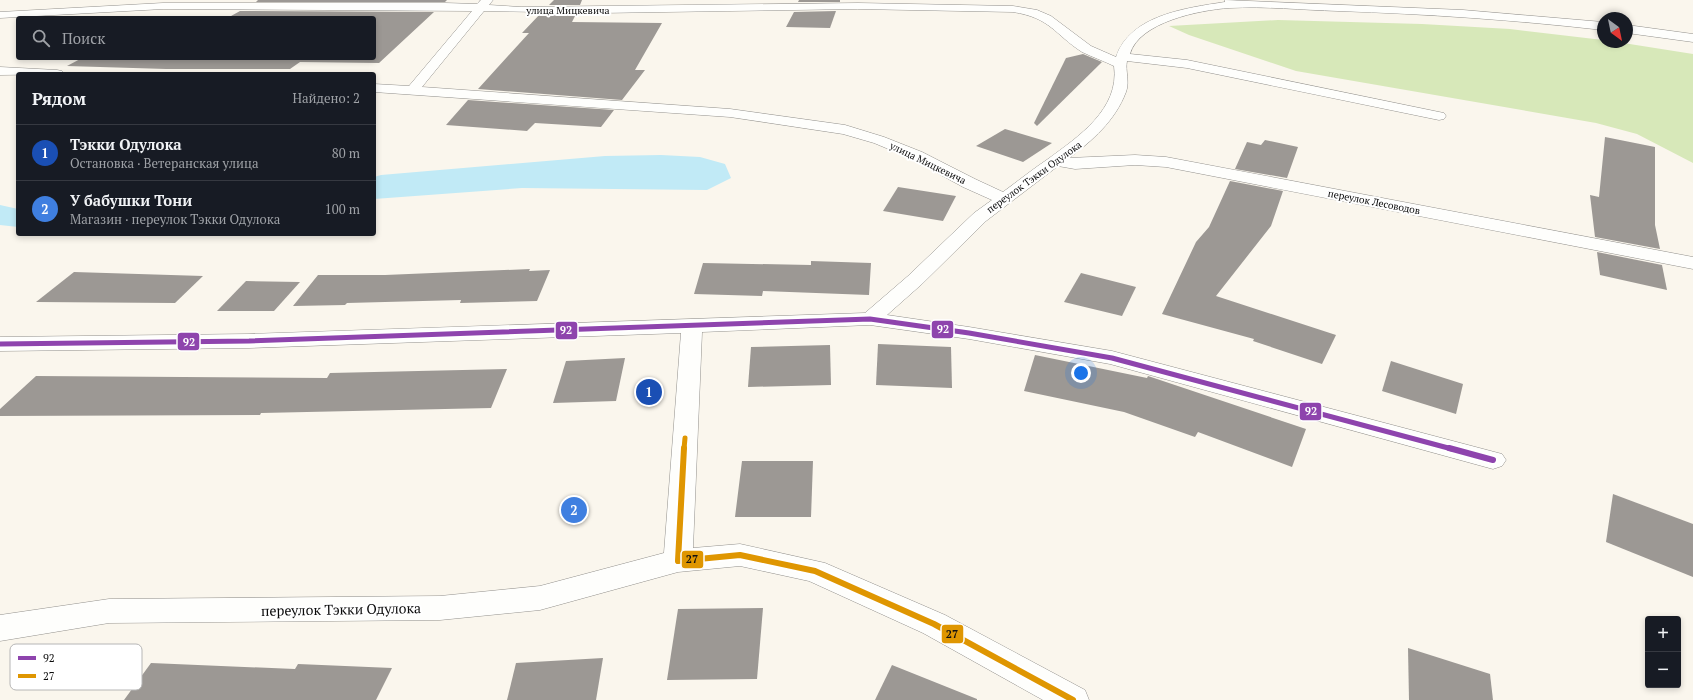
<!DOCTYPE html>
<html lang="ru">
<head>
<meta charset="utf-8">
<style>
  body { margin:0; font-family:"PT Serif",serif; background:#242831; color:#f1f3f6 }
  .controls { position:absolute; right:12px; bottom:12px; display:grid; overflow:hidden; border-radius:4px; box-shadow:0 2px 6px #0003 }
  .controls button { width:36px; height:36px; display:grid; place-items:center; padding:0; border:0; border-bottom:1px solid #363941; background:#171b24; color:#f1f3f6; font:20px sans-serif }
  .compass { position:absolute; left:1597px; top:12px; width:36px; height:36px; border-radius:50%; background:#171b24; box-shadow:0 2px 6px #0003; rotate:147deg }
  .you { position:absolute; left:1081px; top:373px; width:14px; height:14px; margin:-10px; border:3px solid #fff; border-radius:50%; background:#1a73e8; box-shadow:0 0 0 6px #1a73e833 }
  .badge { display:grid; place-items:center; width:26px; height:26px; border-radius:50%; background:#b45309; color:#fff; font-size:13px; font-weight:700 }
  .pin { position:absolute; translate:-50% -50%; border:2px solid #fff; box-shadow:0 1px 4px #0006 }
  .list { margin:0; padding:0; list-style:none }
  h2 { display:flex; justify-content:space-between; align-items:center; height:52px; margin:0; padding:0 16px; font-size:17px }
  h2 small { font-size:13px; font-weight:400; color:#9ea1a6 }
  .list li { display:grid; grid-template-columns:26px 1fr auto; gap:12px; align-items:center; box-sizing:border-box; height:56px; padding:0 16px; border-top:1px solid #363941 }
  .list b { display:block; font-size:15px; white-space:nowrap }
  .list p { margin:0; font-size:13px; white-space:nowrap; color:#9ea1a6 }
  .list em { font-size:13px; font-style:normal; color:#9ea1a6 }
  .icon { flex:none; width:22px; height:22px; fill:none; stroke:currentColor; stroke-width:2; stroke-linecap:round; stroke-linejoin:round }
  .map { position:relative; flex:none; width:1693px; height:700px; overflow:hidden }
  .search { position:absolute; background:#171b24; box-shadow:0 2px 6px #0003; left:16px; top:16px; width:360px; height:44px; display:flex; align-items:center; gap:10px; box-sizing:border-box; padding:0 14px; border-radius:4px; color:#9ea1a6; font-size:15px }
  .panel { position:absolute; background:#171b24; box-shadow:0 2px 6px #0003; left:16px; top:72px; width:360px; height:164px; border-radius:4px }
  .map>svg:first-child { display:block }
  .forest { fill:#d7e8b9 }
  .water { fill:#c1eaf6 }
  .building { fill:#9c9894 }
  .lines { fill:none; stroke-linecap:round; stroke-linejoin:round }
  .minor-casing { stroke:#92908c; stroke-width:1 }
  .minor { fill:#fefefc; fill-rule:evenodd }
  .bus-1-far1-casing { stroke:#fff; stroke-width:8 }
  .bus-1-casing { stroke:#fff; stroke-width:10 }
  .bus-2-far1-casing { stroke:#fff; stroke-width:8 }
  .bus-2-casing { stroke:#fff; stroke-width:10 }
  .bus-1-far1 { stroke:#8e44ad; stroke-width:5 }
  .bus-1 { stroke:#8e44ad; stroke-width:6 }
  .bus-2-far1 { stroke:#df9601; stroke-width:5 }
  .bus-2 { stroke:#df9601; stroke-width:6 }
  .labels { text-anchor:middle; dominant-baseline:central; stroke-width:4; stroke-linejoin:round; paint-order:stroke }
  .far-street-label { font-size:10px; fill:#0a0a0a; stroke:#fff }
  .near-street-label { font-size:14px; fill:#0a0a0a; stroke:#fff }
  .key { fill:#fff; stroke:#b6b6b6; stroke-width:1 }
  .key-label { font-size:11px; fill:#0a0a0a }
  .line-badge { stroke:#fff; stroke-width:1.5 }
  .badge-label { font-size:11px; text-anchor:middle; font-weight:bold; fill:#fff }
  .pale-badge-label { font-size:11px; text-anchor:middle; font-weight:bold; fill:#111 }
</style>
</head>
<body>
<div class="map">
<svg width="1693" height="700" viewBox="0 0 1693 700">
  <rect width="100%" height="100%" fill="#faf6ed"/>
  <!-- forest -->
  <path class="forest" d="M1278 20 1422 24 1510 29 1603 40V42H1617L1693 54V163L1637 134 1596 123 1296 71 1189 35 1169 26Z"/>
  <!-- water -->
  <g class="water">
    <path d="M661 155 700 157 725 164 731 178 707 190 522 188 374 199V177L381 175 605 156Z"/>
    <path d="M0 205 18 209V227L0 225Z"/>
  </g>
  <!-- building -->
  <g class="building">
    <path d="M258 0H447L445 2H256Z"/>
    <path d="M554 0H582L580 5H549Z"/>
    <path d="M799 0H840V2H798Z"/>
    <path d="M240 11 434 12 379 63 300 62 290 69H166L67 66 82 58H374V18H154L231 16Z"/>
    <path d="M836 11 830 28 786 27 794 12Z"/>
    <path d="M541 13 576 14 572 22 662 23 635 70H645L622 100 478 89 529 33H522Z"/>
    <path d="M1083 54 1102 62 1037 126 1034 123 1066 58Z"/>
    <path d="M468 100 614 110 601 127 535 123 527 131 446 125Z"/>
    <path d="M1005 129 1052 143 1023 162 976 146Z"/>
    <path d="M1605 137 1655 147V225L1660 249 1595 237 1590 195 1599 197Z"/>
    <path d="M1265 140 1298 147 1287 178 1235 169 1247 142 1261 145Z"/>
    <path d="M1230 181 1283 191 1271 226 1216 296 1336 335 1322 364 1253 341 1254 339 1162 314 1196 242 1209 227Z"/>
    <path d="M898 187 956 196 943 221 883 211Z"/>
    <path d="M1597 252 1662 265 1667 290 1600 275Z"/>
    <path d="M811 261 871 263 869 295 763 291 762 296 694 294 703 263 811 265Z"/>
    <path d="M530 269 529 271 550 270 537 301 460 303 461 300 347 303 345 305 293 306 318 275H385Z"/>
    <path d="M74 272 203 276 175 303 36 302Z"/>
    <path d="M1081 273 1136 287 1122 316 1064 302Z"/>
    <path d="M246 281 300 282 274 311H217Z"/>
    <path d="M878 344 951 347 952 388 876 385Z"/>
    <path d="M830 345 831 385 748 387 751 347Z"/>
    <path d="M1035 355 1147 378 1148 376 1306 429 1292 467 1198 432 1195 437 1124 412 1024 391Z"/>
    <path d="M625 358 616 401 553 403 566 361Z"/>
    <path d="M1391 361 1463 384 1456 414 1382 391Z"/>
    <path d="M507 369 491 408 261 413 260 415 0 416V409L36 376 327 378 330 373Z"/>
    <path d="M742 461H813L811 517H735Z"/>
    <path d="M1613 494 1693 524V577L1606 542Z"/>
    <path d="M763 608 757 679 667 680 678 609Z"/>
    <path d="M1408 648 1490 674 1493 700H1409Z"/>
    <path d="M603 658 596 700H507L516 663Z"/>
    <path d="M151 663 295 669 298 664 392 668 376 700H124Z"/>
    <path d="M892 665 977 699V700H875Z"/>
  </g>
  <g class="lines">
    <!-- minor casing -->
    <g class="minor-casing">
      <g id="minor">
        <path d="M481 0H493L489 5 521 7 858 3 1013 6 1037 10 1051 16 1091 46 1116 57C1130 15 1186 8 1225 2V0L1463 10 1603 22V30C1515 20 1427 14 1338 11 1302 10 1265 6 1229 8 1200 10 1139 22 1130 54L1187 60 1439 112 1444 113 1446 116 1444 119 1439 120 1187 68 1127 61C1125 71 1130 81 1126 92 1115 121 1092 141 1069 158L1135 155 1166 157 1693 257V269L1166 167 1135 165 1075 169 1058 166 986 221 922 284 887 315 969 327 1112 351 1502 454 1506 460 1502 466 1493 469 1110 364 969 339 870 325 702 332 693 548 740 544 825 563 945 615 1085 690 1089 700H1043L923 633 809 581 740 566 678 572 540 610 440 620 109 623 0 641V615L109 599 440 596 540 586 664 553 681 333 249 348 0 351V337L249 334 865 313 908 276 974 213 992 200 963 187 910 158 874 143 843 134 730 117 374 92V84L409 86 472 11 163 9 0 18V12L163 3H445L477 4ZM858 9 1013 12C1051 18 1054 34 1082 52 1092 57 1104 61 1114 66 1120 109 1078 137 1048 159 1033 169 1018 181 1003 192L975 179 922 152 884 137 845 125 730 109 422 87 484 11 599 13Z"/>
        <path d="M1627 25 1693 34V42L1627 33Z"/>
        <path d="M0 67 57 70 62 71 64 74 0 75Z"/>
      </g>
    </g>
    <!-- minor -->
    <use href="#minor" class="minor"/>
    <!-- bus-1-far1 casing -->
    <g class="bus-1-far1-casing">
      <path id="bus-1-far1" d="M0 344 249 341 870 319 969 333 1112 358 1452 449"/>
    </g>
    <!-- bus-1 casing -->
    <g class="bus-1-casing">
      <path id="bus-1" d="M1449 448 1493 460"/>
    </g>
    <!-- bus-2-far1 casing -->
    <g class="bus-2-far1-casing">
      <path id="bus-2-far1" d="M684 449 685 438"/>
    </g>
    <!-- bus-2 casing -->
    <g class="bus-2-casing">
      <path id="bus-2" d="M684 448 678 561 740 555 815 571 934 624 1073 700"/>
    </g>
    <!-- bus-1-far1 -->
    <use href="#bus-1-far1" class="bus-1-far1"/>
    <!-- bus-1 -->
    <use href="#bus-1" class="bus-1"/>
    <!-- bus-2-far1 -->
    <use href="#bus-2-far1" class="bus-2-far1"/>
    <!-- bus-2 -->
    <use href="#bus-2" class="bus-2"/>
  </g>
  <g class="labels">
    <!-- far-street labels -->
    <g class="far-street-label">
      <text x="568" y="10">улица Мицкевича</text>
      <text transform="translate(928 163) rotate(26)">улица Мицкевича</text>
      <text transform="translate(1034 177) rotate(-36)">переулок Тэкки Одулока</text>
      <text transform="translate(1374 202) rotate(11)">переулок Лесоводов</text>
    </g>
    <!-- near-street labels -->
    <g class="near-street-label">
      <text transform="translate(341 609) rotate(-1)">переулок Тэкки Одулока</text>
    </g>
  </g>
  <!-- legend -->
  <rect x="10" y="644" width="132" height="46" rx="6" class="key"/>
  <rect x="18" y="656" width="18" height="4" fill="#8e44ad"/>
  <rect x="18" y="674" width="18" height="4" fill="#df9601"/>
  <g class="key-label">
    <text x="43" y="662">92</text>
    <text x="43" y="680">27</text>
  </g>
  <g class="line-badge">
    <rect x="931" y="320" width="23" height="19" rx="4" fill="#8e44ad"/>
    <rect x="555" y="321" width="23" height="19" rx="4" fill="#8e44ad"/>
    <rect x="177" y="332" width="23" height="19" rx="4" fill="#8e44ad"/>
    <rect x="1299" y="402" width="23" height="19" rx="4" fill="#8e44ad"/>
    <rect x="681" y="550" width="23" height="19" rx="4" fill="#df9601"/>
    <rect x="941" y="624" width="23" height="20" rx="4" fill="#df9601"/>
  </g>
  <g class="badge-label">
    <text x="943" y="333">92</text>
    <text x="566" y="334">92</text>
    <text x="189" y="346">92</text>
    <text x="1311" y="415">92</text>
  </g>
  <g class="pale-badge-label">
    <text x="692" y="563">27</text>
    <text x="952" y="638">27</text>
  </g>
</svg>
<div class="controls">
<button>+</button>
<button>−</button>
</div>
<svg class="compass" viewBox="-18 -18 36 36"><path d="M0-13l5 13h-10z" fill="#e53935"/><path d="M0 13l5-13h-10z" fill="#9ea1a6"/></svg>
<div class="you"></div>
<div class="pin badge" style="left:649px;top:392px;background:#1a4fb4">1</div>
<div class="pin badge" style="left:574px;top:510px;background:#3f7fe0">2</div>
<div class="search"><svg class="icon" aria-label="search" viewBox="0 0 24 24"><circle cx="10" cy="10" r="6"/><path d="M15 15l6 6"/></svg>Поиск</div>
<section class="panel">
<h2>Рядом<small>Найдено: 2</small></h2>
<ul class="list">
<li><span class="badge" style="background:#1a4fb4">1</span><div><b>Тэкки Одулока</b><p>Остановка · Ветеранская улица</p></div><em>80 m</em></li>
<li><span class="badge" style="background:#3f7fe0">2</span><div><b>У бабушки Тони</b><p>Магазин · переулок Тэкки Одулока</p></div><em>100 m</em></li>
</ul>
</section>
</div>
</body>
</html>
